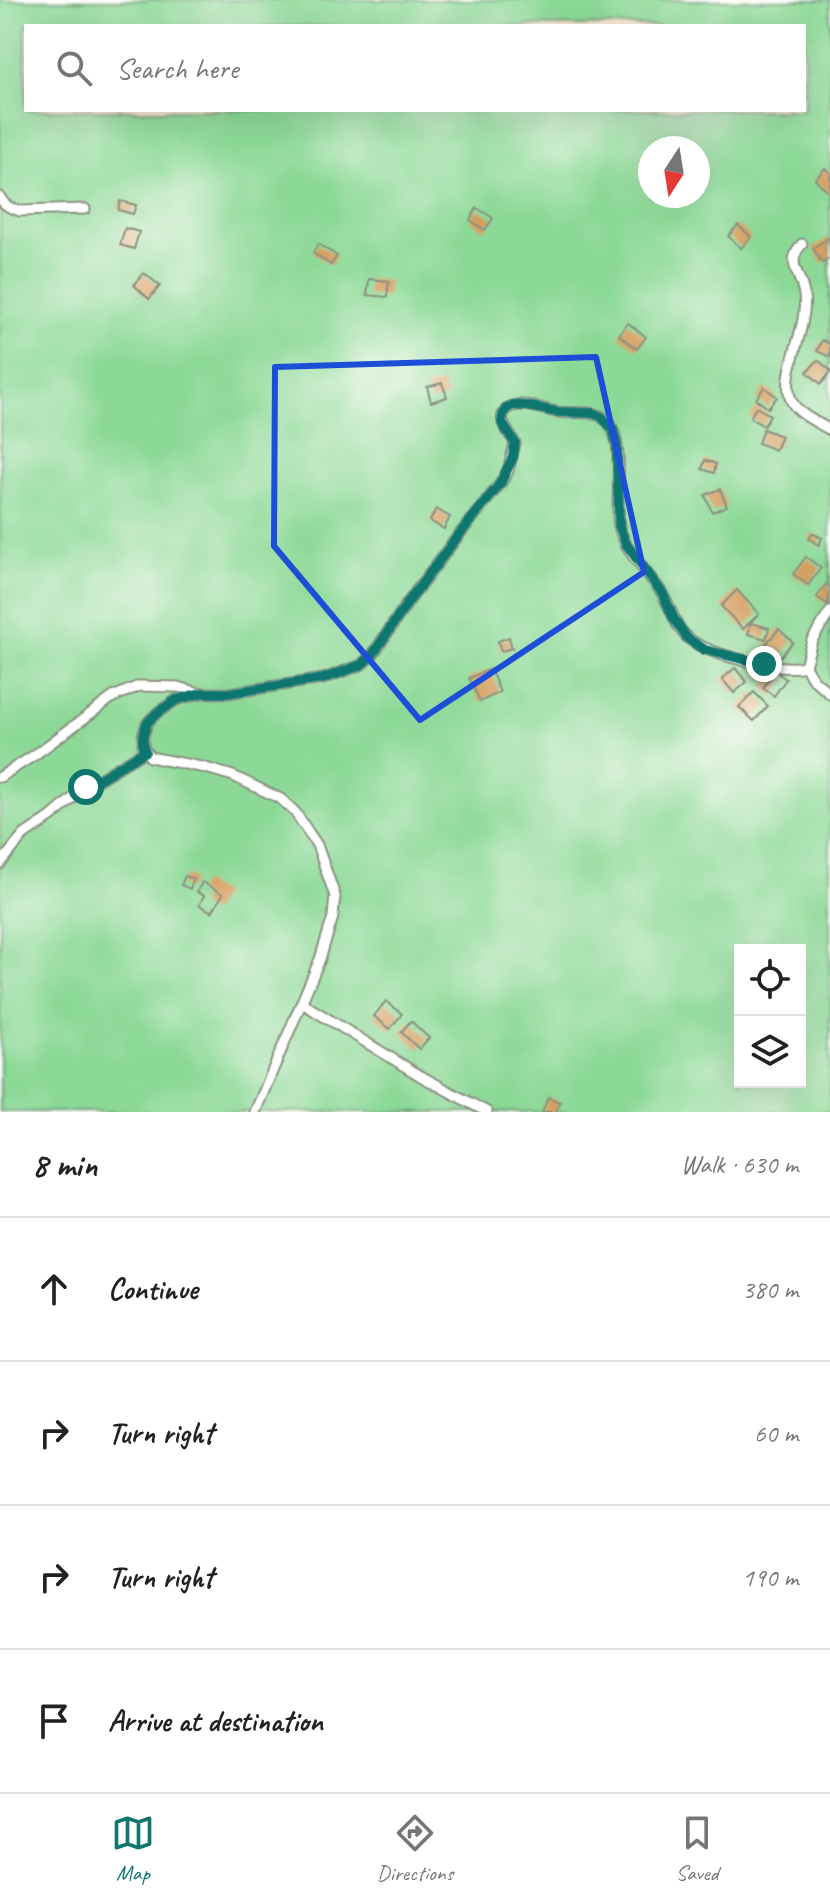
<!DOCTYPE html>
<html lang="en">
<head>
<meta charset="utf-8">
<style>
  body { margin:0; font-family:Caveat,sans-serif; background:#f2f2f2; color:#222 }
  .controls { position:absolute; right:24px; bottom:24px; display:grid; overflow:hidden; border-radius:0px; box-shadow:0 8px 32px #0002 }
  .controls button { width:72px; height:72px; display:grid; place-items:center; padding:0; border:0; border-bottom:2px solid #e0e0e0; background:#fff; color:#222; font:40px sans-serif }
  .compass { position:absolute; left:638px; top:136px; width:72px; height:72px; border-radius:50%; background:#fff; box-shadow:0 8px 32px #0002; rotate:192deg }
  .stop { position:absolute; width:24px; height:24px; margin:-18px; border:6px solid #0f766e; border-radius:50%; background:#fff }
  .stop.end { background:#0f766e; border-color:#fff; box-shadow:0 2px 8px #0008 }
  .list { margin:0; padding:0; list-style:none }
  h2 { display:flex; justify-content:space-between; align-items:center; height:104px; margin:0; padding:0 32px; font-size:34px }
  h2 small { font-size:26px; font-weight:400; color:#767676 }
  .list li { display:grid; grid-template-columns:52px 1fr auto; gap:24px; align-items:center; box-sizing:border-box; height:144px; padding:0 32px; border-top:2px solid #e0e0e0 }
  .list b { display:block; font-size:30px; white-space:nowrap }
  .list em { font-size:26px; font-style:normal; color:#767676 }
  .icon { flex:none; width:44px; height:44px; fill:none; stroke:currentColor; stroke-width:2; stroke-linecap:round; stroke-linejoin:round }
  .map { position:relative; flex:none; width:830px; height:1112px; overflow:hidden }
  .search { position:absolute; background:#fff; box-shadow:0 8px 32px #0002; left:24px; right:24px; top:24px; height:88px; display:flex; align-items:center; gap:20px; box-sizing:border-box; padding:0 28px; border-radius:0px; color:#767676; font-size:30px }
  .sheet { height:680px; background:#fff }
  nav { display:flex; justify-content:space-around; align-items:center; box-sizing:border-box; height:112px; border-top:2px solid #e0e0e0; background:#fff; font-size:22px; color:#767676 }
  nav a { display:grid; justify-items:center; gap:4px }
  nav .on { color:#0f766e }
  .map>svg:first-child { display:block }
  .green { fill:#8cd997; stroke:#568b66; stroke-width:2; fill-rule:evenodd }
  .building { fill:#d69e60 }
  .lines { fill:none; stroke-linecap:round; stroke-linejoin:round }
  .street-casing { stroke:#8a9282; stroke-width:13 }
  .street { stroke:#fff; stroke-width:9 }
  .route { stroke:#0f766e; stroke-width:10 }
  .marked { fill:none; stroke:#1d4ed8; stroke-width:6; stroke-linejoin:round }
</style>
</head>
<body>
<div class="map">
<svg width="830" height="1112" viewBox="0 0 830 1112">
  <rect width="100%" height="100%" fill="#fdfcf7"/>
  <filter id="ink" filterUnits="userSpaceOnUse"><feTurbulence type="fractalNoise" baseFrequency=".0125" numOctaves="2"/><feDisplacementMap in="SourceGraphic" scale="16" xChannelSelector="R" yChannelSelector="G"/><feConvolveMatrix kernelMatrix="1 2 1 2 8 2 1 2 1" color-interpolation-filters="sRGB"/></filter>
  <filter id="wash" filterUnits="userSpaceOnUse"><feTurbulence type="fractalNoise" baseFrequency=".006" numOctaves="4" result="noise"/><feDisplacementMap in="SourceGraphic" scale="32" xChannelSelector="R" yChannelSelector="G"/><feGaussianBlur stdDeviation="1.8" result="paint"/><feColorMatrix in="noise" values="0 0 0 0 0 0 0 0 0 0 0 0 0 0 0 0 0 1.4 0 .05"/><feComposite in="paint" operator="in"/></filter>
  <g filter="url(#wash)">
    <rect width="100%" height="100%" fill="#f6e6d0"/>
    <!-- green -->
    <path class="green" d="M0 0H830V1112H0ZM26 26H804V110H26ZM650 148H698V196H650ZM740 950H800V1082H740Z"/>
    <g id="blocks">
      <!-- building -->
      <g class="building">
        <path d="M825 168 830 173V194L815 179Z"/>
        <path d="M120 201 136 205 133 214 118 210Z"/>
        <path d="M477 208 493 218 485 230 470 220Z"/>
        <path d="M738 225 751 237 741 248 728 236Z"/>
        <path d="M125 228 139 232 134 249 120 245Z"/>
        <path d="M829 238 830 258 822 263 813 248Z"/>
        <path d="M318 244 337 256 331 265 313 253Z"/>
        <path d="M144 273 160 286 149 299 134 285Z"/>
        <path d="M369 279 389 281 387 297 367 295Z"/>
        <path d="M628 323 646 337 637 349 619 335Z"/>
        <path d="M822 340 830 344V357L817 351Z"/>
        <path d="M818 360 830 370V373L821 384 807 372Z"/>
        <path d="M442 383 447 397 431 402 427 387Z"/>
        <path d="M764 387 777 397 768 408 756 399Z"/>
        <path d="M756 407 770 415 764 426 750 418Z"/>
        <path d="M763 429 781 436 775 450 758 443Z"/>
        <path d="M705 460 716 464 714 473 702 469Z"/>
        <path d="M720 489 727 506 712 512 705 495Z"/>
        <path d="M436 509 450 517 444 529 430 521Z"/>
        <path d="M812 533 822 538 819 545 809 539Z"/>
        <path d="M806 557 821 568 808 585 793 574Z"/>
        <path d="M826 584 830 587 828 605 817 597Z"/>
        <path d="M737 590 759 614 743 629 721 606Z"/>
        <path d="M751 623 769 628 766 639 748 634Z"/>
        <path d="M779 629 793 642 779 658 765 645Z"/>
        <path d="M509 637 512 648 501 651 498 641Z"/>
        <path d="M735 668 747 682 734 693 722 679Z"/>
        <path d="M490 669 500 692 480 702 469 678Z"/>
        <path d="M775 671 786 679 774 696 763 688Z"/>
        <path d="M754 692 768 706 754 721 739 707Z"/>
        <path d="M185 876 194 879 190 889 181 885Z"/>
        <path d="M202 882 223 894 212 912 199 905 204 896 197 892Z"/>
        <path d="M386 1001 402 1014 390 1029 374 1016Z"/>
        <path d="M411 1021 429 1038 419 1049 401 1032Z"/>
        <path d="M548 1097 560 1102 556 1112H542Z"/>
      </g>
    </g>
  </g>
  <g filter="url(#ink)">
    <use href="#blocks" fill-opacity="0" stroke="#8a9282" stroke-width="2"/>
    <g class="lines">
      <!-- street casing -->
      <g class="street-casing">
        <g id="street">
          <path d="M0 197C4 206 11 208 20 211L85 209"/>
          <path d="M802 244C784 264 802 274 804 295 809 328 780 373 791 400 797 414 817 422 830 430"/>
          <path d="M805 666 813 679 830 694"/>
          <path d="M0 777 36 754 113 697 139 686 178 687 200 693"/>
          <path d="M0 864 24 835 51 817 86 787 145 751"/>
          <path d="M302 1003 419 1075 487 1112"/>
          <path d="M255 1112 320 959 333 917 335 896 317 845 295 812 281 799 233 776 206 768 150 757 143 747V736L147 723 157 713 176 700 201 693H228L323 679 361 665 373 654 408 602 454 541 500 484 508 471 515 443C510 433 497 422 505 411 515 398 544 410 557 412 569 414 582 411 594 414 600 415 605 418 609 423 625 442 615 499 619 525 623 548 643 568 657 586 670 602 673 625 688 638 707 655 780 672 805 666L812 640 830 612"/>
        </g>
      </g>
      <!-- street -->
      <use href="#street" class="street"/>
    </g>
  </g>
  <g class="lines" filter="url(#ink)">
    <!-- route -->
    <path class="route" d="M86 787 145 751 143 747V736L147 723 157 713 176 700 201 693H228L323 679 361 665 373 654 408 602 454 541 500 484 513 457 515 443 502 423 503 415 506 409 513 405 528 406 557 412 593 413 602 417 613 429 617 445 619 526 626 544 663 594 674 619 687 638 705 650 764 664"/>
  </g>
  <!-- marked area -->
  <path class="marked" d="M596 357 644 572 420 720 274 546 275 367Z"/>
</svg>
<div class="controls">
<button><svg class="icon" aria-label="locate" viewBox="0 0 24 24"><circle cx="12" cy="12" r="6"/><path d="M12 2v4M12 18v4M2 12h4M18 12h4"/></svg></button>
<button><svg class="icon" aria-label="layers" viewBox="0 0 24 24"><path d="M12 4l9 5-9 5-9-5zM3 14l9 5 9-5"/></svg></button>
</div>
<svg class="compass" viewBox="-18 -18 36 36"><path d="M0-13l5 13h-10z" fill="#e53935"/><path d="M0 13l5-13h-10z" fill="#767676"/></svg>
<div class="stop" style="left:86px;top:787px"></div>
<div class="stop end" style="left:764px;top:664px"></div>
<div class="search"><svg class="icon" aria-label="search" viewBox="0 0 24 24"><circle cx="10" cy="10" r="6"/><path d="M15 15l6 6"/></svg>Search here</div>
</div>
<section class="sheet">
<h2>8 min<small>Walk · 630 m</small></h2>
<ul class="list">
<li><svg class="icon" aria-label="ahead" viewBox="0 0 24 24"><path d="M12 20V5M6 11l6-6 6 6"/></svg><div><b>Continue</b></div><em>380 m</em></li>
<li><svg class="icon" aria-label="right" viewBox="0 0 24 24"><path d="M7 20v-9h11M14 6l5 5-5 5"/></svg><div><b>Turn right</b></div><em>60 m</em></li>
<li><svg class="icon" aria-label="right" viewBox="0 0 24 24"><path d="M7 20v-9h11M14 6l5 5-5 5"/></svg><div><b>Turn right</b></div><em>190 m</em></li>
<li><svg class="icon" aria-label="arrive" viewBox="0 0 24 24"><path d="M6 21V4h12l-3 4 3 4H6"/></svg><div><b>Arrive at destination</b></div></li>
</ul>
</section>
<nav>
<a class="on"><svg class="icon" aria-label="map" viewBox="0 0 24 24"><path d="M3 6l6-2 6 2 6-2v14l-6 2-6-2-6 2zM9 4v14M15 6v14"/></svg>Map</a>
<a><svg class="icon" aria-label="directions" viewBox="0 0 24 24"><path d="M12 3l9 9-9 9-9-9zM9 14v-3h6M13 9l2 2-2 2"/></svg>Directions</a>
<a><svg class="icon" aria-label="saved" viewBox="0 0 24 24"><path d="M7 4h10v16l-5-4-5 4z"/></svg>Saved</a>
</nav>
</body>
</html>
